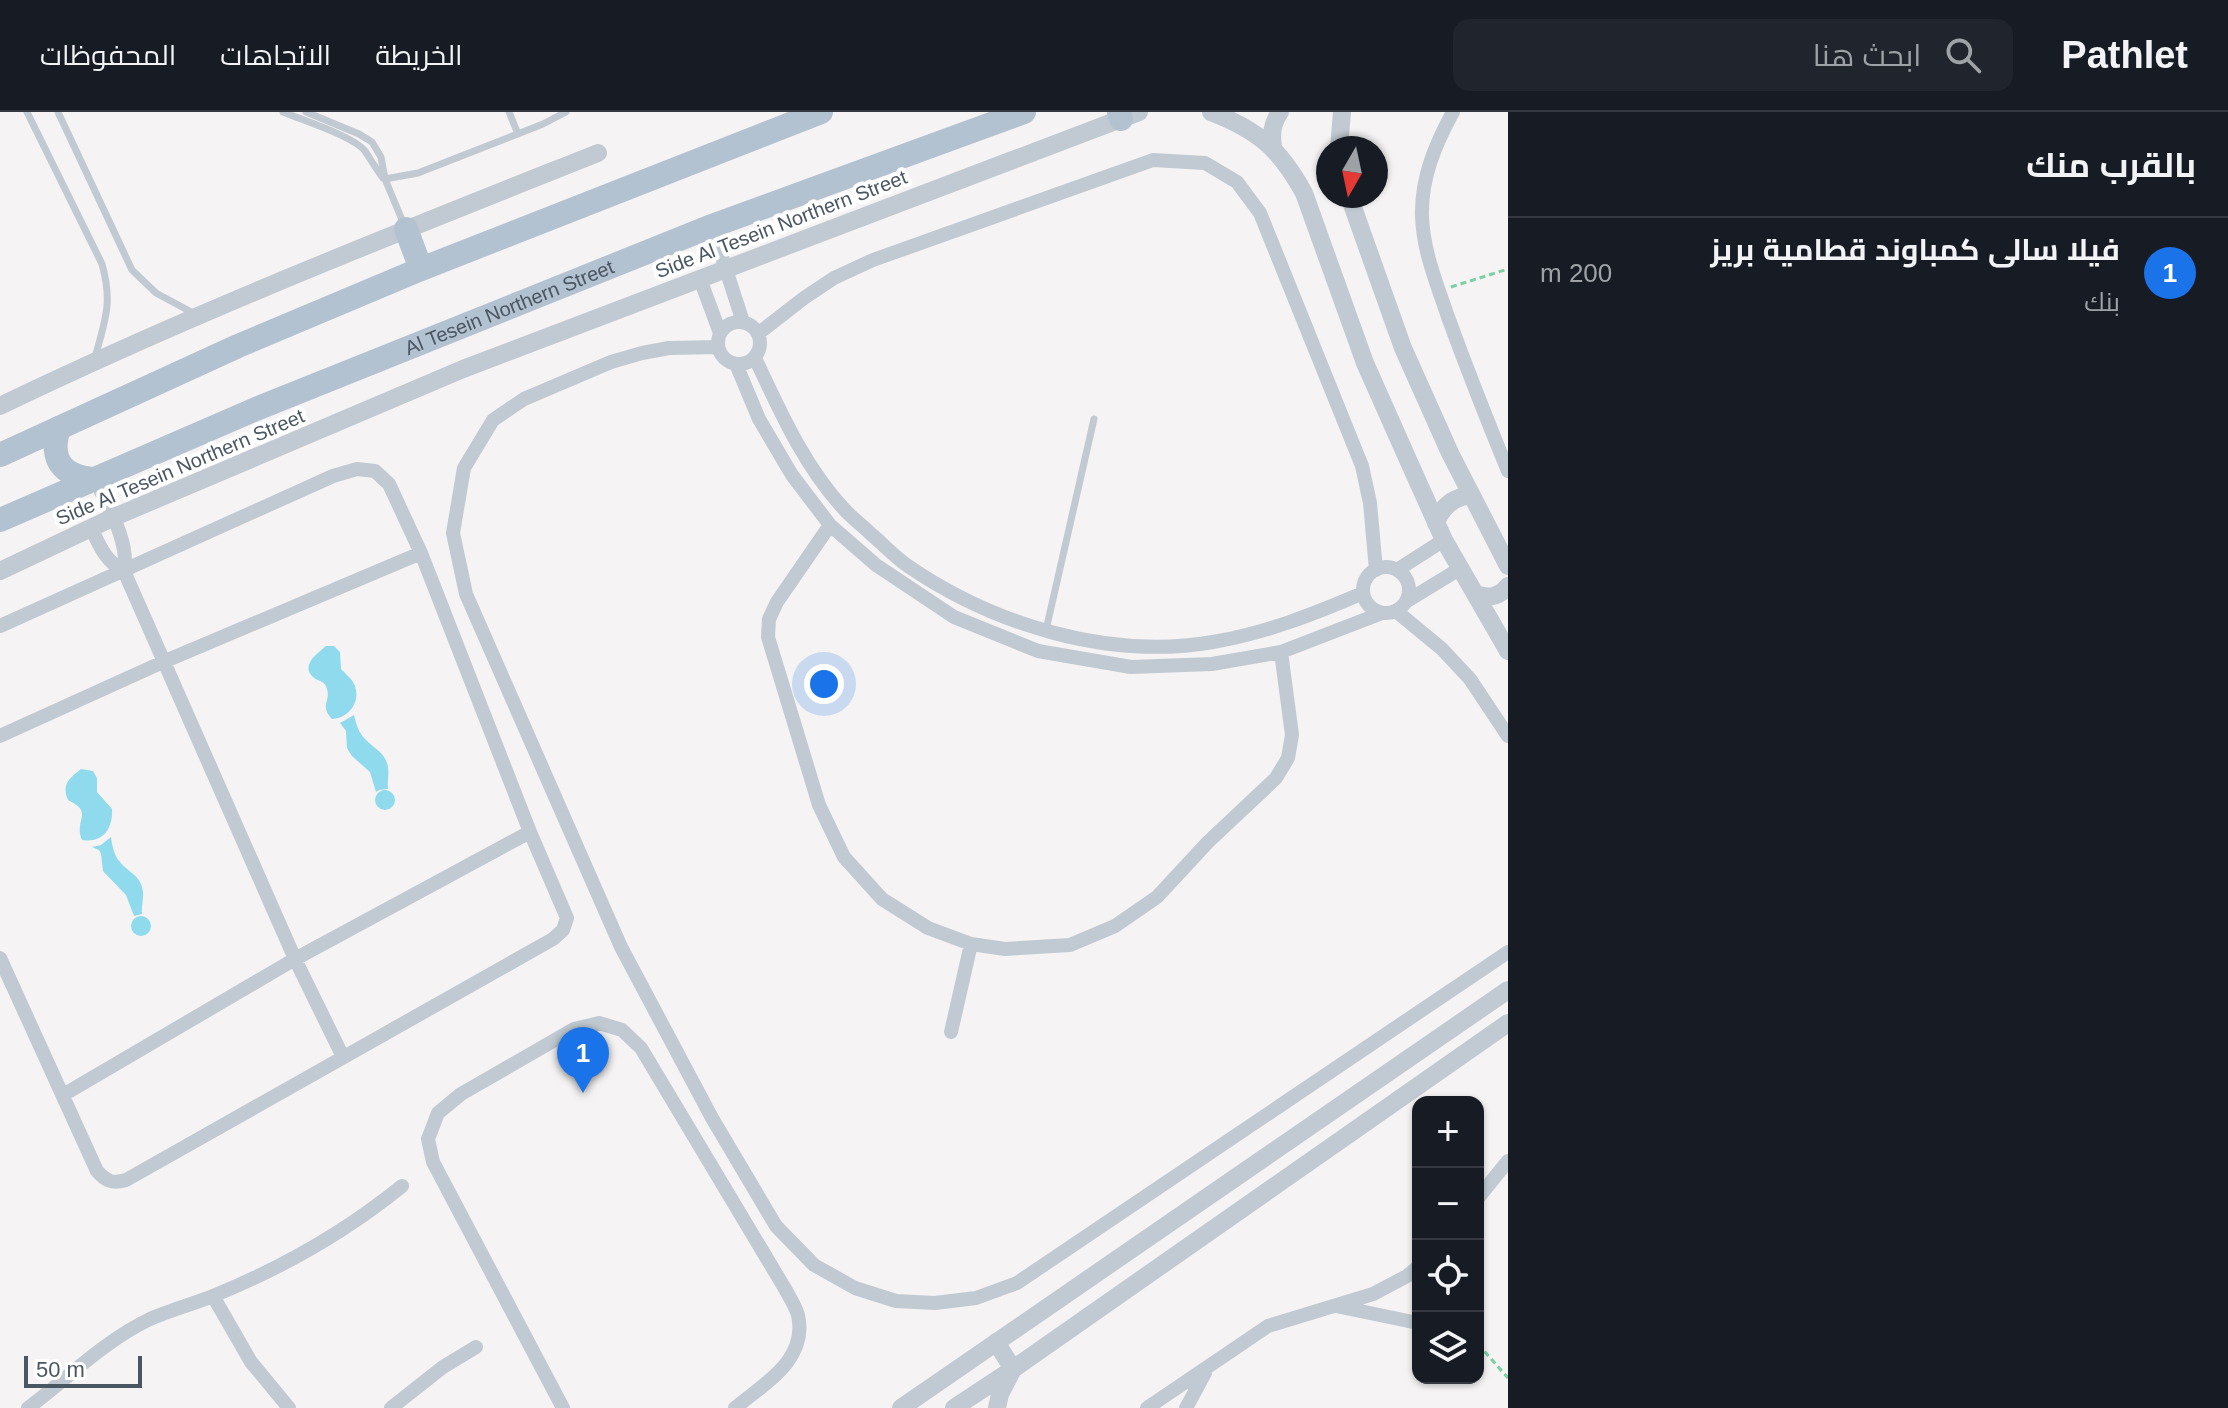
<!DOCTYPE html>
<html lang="ar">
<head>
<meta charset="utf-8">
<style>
  :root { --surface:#171b24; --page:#20242c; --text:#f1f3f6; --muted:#9ea1a6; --line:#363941; --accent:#1a73e8 }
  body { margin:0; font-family:Arial,Cairo,sans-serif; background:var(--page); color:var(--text); direction:rtl }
  .controls { position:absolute; right:24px; bottom:24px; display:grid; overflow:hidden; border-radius:16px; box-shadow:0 2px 6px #0004 }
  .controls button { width:72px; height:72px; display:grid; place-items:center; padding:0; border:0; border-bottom:2px solid var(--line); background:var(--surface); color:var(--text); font:40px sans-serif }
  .compass { position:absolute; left:1316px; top:24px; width:72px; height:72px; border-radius:50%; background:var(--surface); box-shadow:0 2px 6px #0004; rotate:189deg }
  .scale { position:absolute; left:24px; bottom:20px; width:118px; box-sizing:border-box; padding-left:8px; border:4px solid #4a5661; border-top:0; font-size:22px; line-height:28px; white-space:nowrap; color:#4a5661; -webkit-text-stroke:6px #fff; paint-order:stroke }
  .you { position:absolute; left:824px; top:572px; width:28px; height:28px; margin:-20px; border:6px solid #fff; border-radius:50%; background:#1a73e8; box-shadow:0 0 0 12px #1a73e833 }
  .badge { display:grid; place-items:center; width:52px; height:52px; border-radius:50%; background:var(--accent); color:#fff; font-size:26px; font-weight:700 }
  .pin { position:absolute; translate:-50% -66px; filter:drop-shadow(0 2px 4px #0008) }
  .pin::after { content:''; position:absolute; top:42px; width:28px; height:24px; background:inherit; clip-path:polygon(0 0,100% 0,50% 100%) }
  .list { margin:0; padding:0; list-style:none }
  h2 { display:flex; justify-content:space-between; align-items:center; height:104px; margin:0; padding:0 32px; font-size:34px }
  h2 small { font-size:26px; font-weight:400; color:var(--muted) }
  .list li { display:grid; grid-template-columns:52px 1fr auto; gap:24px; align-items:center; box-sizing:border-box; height:112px; padding:0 32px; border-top:2px solid var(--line) }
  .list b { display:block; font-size:30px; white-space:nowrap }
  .list p { margin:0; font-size:26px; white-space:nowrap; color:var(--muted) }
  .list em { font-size:26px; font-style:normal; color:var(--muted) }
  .icon { flex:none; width:44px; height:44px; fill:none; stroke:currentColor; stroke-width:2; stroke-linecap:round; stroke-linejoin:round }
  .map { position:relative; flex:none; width:1508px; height:1296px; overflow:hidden; direction:ltr }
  header { display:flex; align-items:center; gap:48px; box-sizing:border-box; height:112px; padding:0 40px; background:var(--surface); border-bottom:2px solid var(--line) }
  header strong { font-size:38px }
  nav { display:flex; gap:44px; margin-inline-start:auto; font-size:28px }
  .search { width:560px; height:72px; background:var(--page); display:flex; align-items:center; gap:20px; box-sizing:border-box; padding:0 28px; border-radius:16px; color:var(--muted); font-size:30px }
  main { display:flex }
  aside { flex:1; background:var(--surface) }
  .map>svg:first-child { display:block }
  .water { fill:#90daee }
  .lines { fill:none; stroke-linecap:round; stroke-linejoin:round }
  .path { stroke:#7ad0a6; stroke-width:3; stroke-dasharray:6 4; stroke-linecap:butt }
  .service { stroke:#c1cad2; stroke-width:7 }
  .minor { stroke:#c1cad2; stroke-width:14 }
  .tertiary { stroke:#c1cad2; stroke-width:18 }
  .primary { stroke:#b3c2d1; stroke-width:24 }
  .labels { text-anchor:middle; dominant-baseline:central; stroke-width:8; stroke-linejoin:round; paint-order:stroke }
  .street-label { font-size:20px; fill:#4a5661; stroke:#fff }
</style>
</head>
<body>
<header>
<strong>Pathlet</strong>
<div class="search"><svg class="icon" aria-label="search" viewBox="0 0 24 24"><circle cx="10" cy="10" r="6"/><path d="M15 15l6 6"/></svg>ابحث هنا</div>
<nav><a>الخريطة</a><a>الاتجاهات</a><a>المحفوظات</a></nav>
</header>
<main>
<aside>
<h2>بالقرب منك<small></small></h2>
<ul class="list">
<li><span class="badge">1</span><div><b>فيلا سالى كمباوند قطامية بريز</b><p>بنك</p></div><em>200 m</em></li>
</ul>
</aside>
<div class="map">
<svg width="1508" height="1296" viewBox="0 0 1508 1296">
  <rect width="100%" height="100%" fill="#f5f3f3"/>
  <path class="water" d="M 326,534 L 334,534 L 340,540 L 341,557 C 342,558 350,566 351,567 C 364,584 352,606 332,607 C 319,593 331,590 327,577 C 325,568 318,570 313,565 C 300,553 318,541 326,534 Z
    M 354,603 C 356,612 359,621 365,627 C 373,636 383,639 387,651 C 390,660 387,668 388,677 L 379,678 L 376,680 L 370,660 L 352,644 L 347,636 L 346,619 L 340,611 Z
    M 81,657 L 93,659 L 97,666 L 97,680 L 112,697 C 113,717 103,731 82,728 C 73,708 95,701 68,688 C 61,672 70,666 81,657 Z
    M375 688a10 10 0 1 1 20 0a10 10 0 1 1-20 0Z
    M 111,725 C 112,733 114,744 120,750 C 128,760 138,762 142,775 C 145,786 141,792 142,802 L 134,804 L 126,783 L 103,759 L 101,742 L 99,738 L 92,735 L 101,733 Z
    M131 814a10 10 0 1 1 20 0a10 10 0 1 1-20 0Z"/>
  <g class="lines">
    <path class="path" d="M 1451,175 L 1508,157
      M 1478,1232 L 1508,1266"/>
    <path class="service" d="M 27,0 L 102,152 C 113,192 105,207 95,246
      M 58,0 L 132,158 L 156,181 L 195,202
      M 283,0 C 302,8 353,24 365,39 C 371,48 376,57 383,66
      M 306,0 L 359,22 L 372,30 L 381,45 L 385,67 L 405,115
      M 509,0 L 518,22
      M 385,67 L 418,61 L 543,12 L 566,0
      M 1046,518 L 1094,307"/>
    <path class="minor" d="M 1453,0 C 1435,33 1421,66 1422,104 C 1423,139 1437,172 1448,205 C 1467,257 1487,308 1508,359
      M 712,114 L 743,210
      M 700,167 L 720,221
      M718 231a21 21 0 1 1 42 0a21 21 0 1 1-42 0Z
      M 759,221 L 804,186 L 834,166 L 873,148 L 1153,48 L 1205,51 L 1237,70 L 1260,101 L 1362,354 L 1370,391 L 1376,458
      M 718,235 L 669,236 L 642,241 L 611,250 L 524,287 L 493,308 L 464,356 L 453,421 L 466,482 L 621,835 L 712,1006 L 776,1114 L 814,1153 L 855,1176 L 896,1189 L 935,1191 L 976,1186 L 1017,1171 L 1508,840
      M 755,246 C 780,299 804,354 844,397 C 852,406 863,414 871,422 C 883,432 895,445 908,454 C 994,513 1109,548 1213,530 C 1266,521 1314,502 1363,481
      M 736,252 L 759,307 L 792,363 L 830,413 L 876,453 L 954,505 L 1038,539 L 1131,555 L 1212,552 L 1281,540 L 1382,501
      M 95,367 C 107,393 130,430 124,459 L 295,847 L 343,945
      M 830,413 L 777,490 L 769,507 L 768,525 L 819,693 L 844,745 L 882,787 L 928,816 L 971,832 L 1005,837 L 1070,833 L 1115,814 L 1157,785 L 1208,730 L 1276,666 L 1288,646 L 1292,623 L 1281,540
      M 91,416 C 100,434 105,449 124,459
      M1363 478a23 23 0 1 1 46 0a23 23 0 1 1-46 0Z
      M 1397,458 L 1444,428
      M 1407,489 L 1461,456
      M 1396,499 L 1442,537 L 1470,567 L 1508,624
      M 0,514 L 333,364 L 357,357 L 375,359 L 389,372 L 421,441 L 530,720 L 567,806 L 563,818 L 553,827 L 126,1068 C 112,1072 106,1069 97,1059 L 0,846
      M 0,624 L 163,550 L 421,441
      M 951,920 L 971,832
      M 63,983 L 295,847 L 530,720
      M 1478,1086 L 1508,1049
      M 213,1184 L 251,1250 L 289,1296
      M 1336,1194 L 1418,1211
      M 28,1296 C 68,1266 104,1229 150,1207 C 171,1198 193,1192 213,1184 C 282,1156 344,1121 402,1074
      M 391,1296 L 443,1255 L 476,1235
      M 563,1296 L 433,1050 L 428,1027 L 438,1001 L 461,982 L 574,917 L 599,911 L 622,918 L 641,936 L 784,1175 C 789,1184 795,1193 798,1203 C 808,1248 765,1271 735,1296
      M 1147,1296 L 1268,1214 L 1373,1182 L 1407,1164 L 1418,1155
      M 1186,1296 L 1205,1261"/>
    <path class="tertiary" d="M 1211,0 C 1258,18 1280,37 1304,81 L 1365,251 L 1409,350 L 1444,428 L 1508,539
      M 1273,36 C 1271,21 1272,12 1280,0
      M 1339,36 L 1342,0
      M 1349,84 L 1403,236 L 1450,341 L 1508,454
      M 0,294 C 195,200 397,121 598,41
      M 1436,411 C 1442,394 1454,385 1471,383
      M 0,459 L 112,406 L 463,257 L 1139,0
      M 1476,482 C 1489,487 1499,485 1508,474
      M 996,1230 L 1013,1257 L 1000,1282 L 997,1296
      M 901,1296 L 1508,878
      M 954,1296 L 1013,1257 L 1508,911"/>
    <g class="primary">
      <path d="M 1119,0 L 1121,7"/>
      <path d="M 406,117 L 421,157"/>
      <path d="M 59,316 C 49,347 62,365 95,367"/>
      <path d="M 0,343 L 238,234 L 421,157 L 821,0"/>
      <path id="s1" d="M 0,408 L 256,297 L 712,114 L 1024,0"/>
    </g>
  </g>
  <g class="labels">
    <g class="street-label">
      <text transform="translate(781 112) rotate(-21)">Side Al Tesein Northern Street</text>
      <text stroke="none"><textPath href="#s1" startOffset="552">Al Tesein Northern Street</textPath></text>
      <text transform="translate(180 355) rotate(-23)">Side Al Tesein Northern Street</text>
    </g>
  </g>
</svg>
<div class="controls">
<button>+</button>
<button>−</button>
<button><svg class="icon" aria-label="locate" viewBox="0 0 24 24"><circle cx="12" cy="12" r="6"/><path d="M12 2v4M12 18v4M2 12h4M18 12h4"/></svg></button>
<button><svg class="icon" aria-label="layers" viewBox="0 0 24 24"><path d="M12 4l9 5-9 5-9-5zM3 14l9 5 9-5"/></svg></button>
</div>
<svg class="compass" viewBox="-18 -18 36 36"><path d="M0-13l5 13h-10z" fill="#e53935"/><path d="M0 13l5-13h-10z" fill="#9ea1a6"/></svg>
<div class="scale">50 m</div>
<div class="you"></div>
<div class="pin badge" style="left:583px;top:981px">1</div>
</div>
</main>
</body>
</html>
